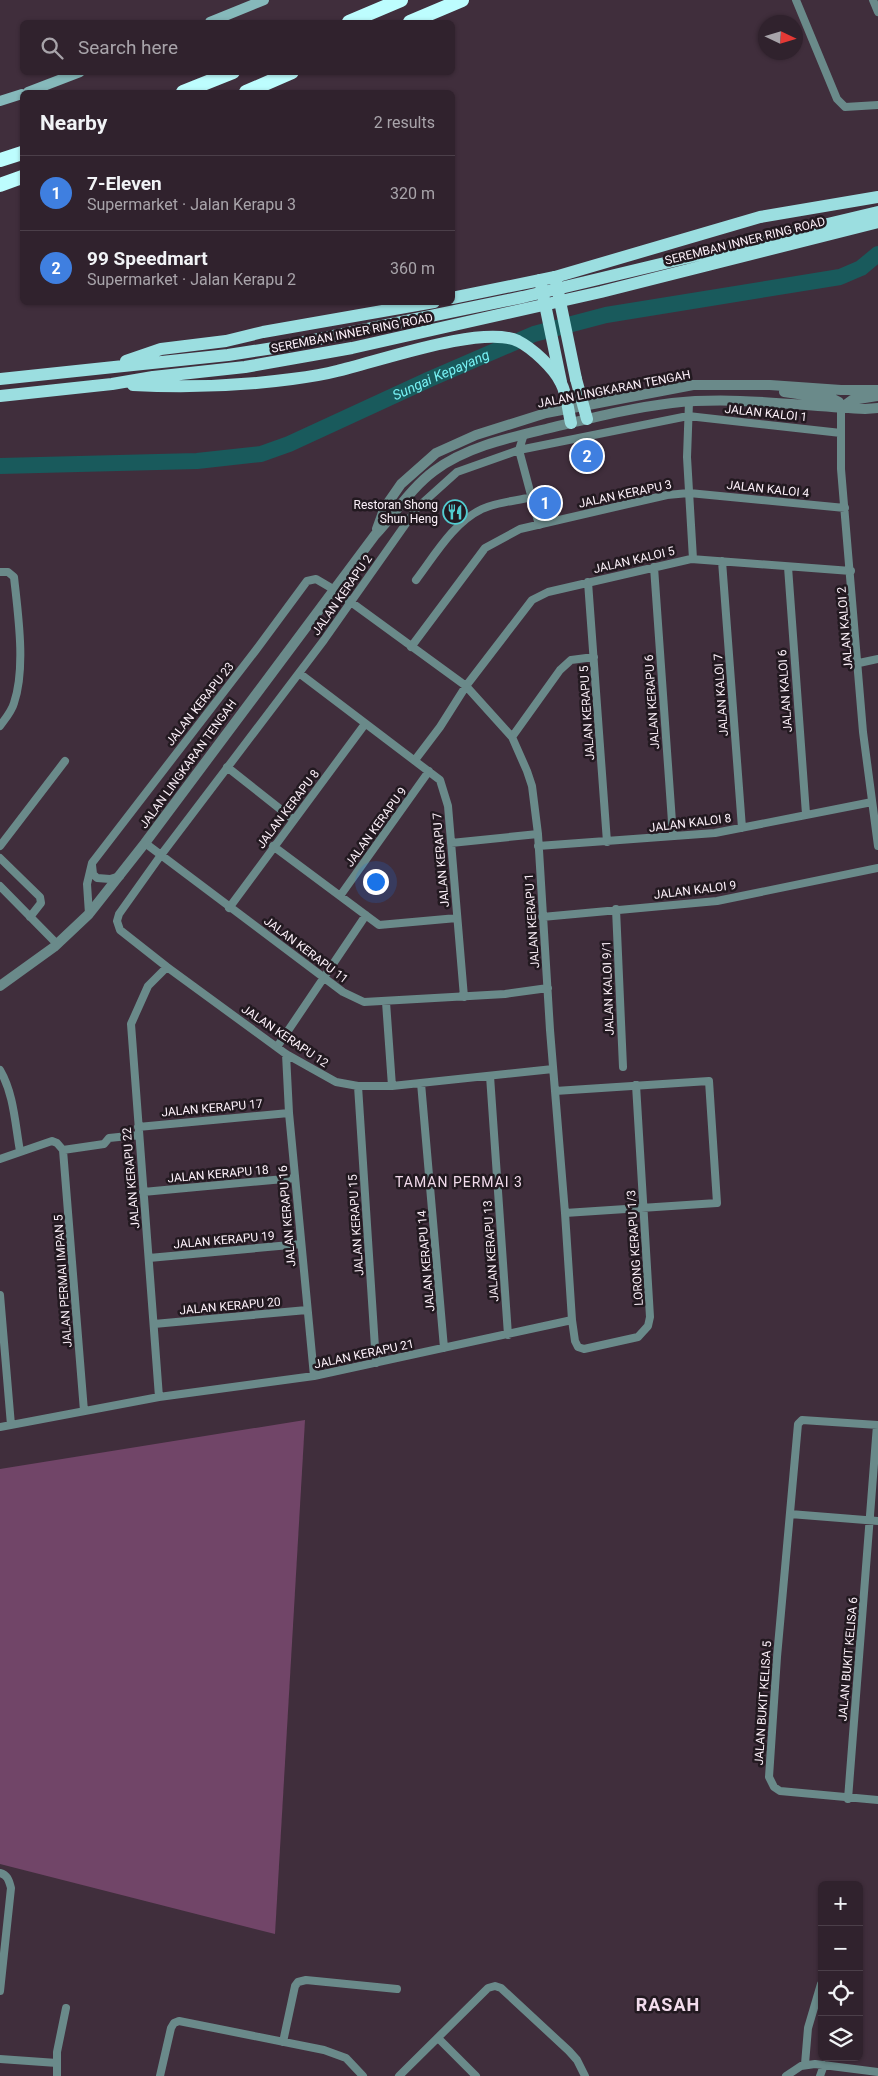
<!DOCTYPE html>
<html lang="en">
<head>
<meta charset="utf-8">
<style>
  :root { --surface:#30222d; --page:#3c2f39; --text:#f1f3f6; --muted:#a8a4aa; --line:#4b3f49; --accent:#52ccd0 }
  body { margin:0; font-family:Roboto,sans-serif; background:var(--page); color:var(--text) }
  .controls { position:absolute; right:15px; bottom:15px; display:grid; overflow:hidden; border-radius:8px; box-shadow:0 1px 4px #0004 }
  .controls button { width:45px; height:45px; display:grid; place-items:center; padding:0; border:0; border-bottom:1px solid var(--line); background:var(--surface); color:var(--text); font:25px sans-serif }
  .compass { position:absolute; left:758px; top:15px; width:45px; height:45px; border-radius:50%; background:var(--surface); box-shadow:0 1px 4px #0004; rotate:94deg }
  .you { position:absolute; left:375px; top:881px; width:18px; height:18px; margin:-12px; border:4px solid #fff; border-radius:50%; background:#1a73e8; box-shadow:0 0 0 8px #1a73e833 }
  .badge { display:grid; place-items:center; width:32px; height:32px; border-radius:50%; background:var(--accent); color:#fff; font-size:16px; font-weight:700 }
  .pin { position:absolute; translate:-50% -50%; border:2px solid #fff; box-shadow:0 1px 5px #0006 }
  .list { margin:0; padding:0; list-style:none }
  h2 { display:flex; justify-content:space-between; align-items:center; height:65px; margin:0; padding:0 20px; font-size:21px }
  h2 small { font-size:16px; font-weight:400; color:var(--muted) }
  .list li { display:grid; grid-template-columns:32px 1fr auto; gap:15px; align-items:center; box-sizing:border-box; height:75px; padding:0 20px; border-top:1px solid var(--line) }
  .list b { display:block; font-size:19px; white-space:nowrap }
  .list p { margin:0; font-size:16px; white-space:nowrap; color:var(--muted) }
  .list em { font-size:16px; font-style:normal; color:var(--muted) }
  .icon { flex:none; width:28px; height:28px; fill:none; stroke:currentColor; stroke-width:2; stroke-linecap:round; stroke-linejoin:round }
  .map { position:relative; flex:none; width:878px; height:2076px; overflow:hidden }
  .search { position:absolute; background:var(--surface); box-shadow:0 1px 4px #0004; left:20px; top:20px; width:435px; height:55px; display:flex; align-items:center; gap:12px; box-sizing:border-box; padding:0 18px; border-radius:8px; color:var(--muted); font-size:19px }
  .panel { position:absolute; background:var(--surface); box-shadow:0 1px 4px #0004; left:20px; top:90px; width:435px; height:215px; border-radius:8px }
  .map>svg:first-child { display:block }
  .green { fill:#714568 }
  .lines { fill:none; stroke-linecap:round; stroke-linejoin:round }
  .river { stroke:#195a5c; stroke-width:16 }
  .minor { stroke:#6a8a8a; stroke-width:8 }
  .tertiary { stroke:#6a8a8a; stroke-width:10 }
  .secondary { stroke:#86b9bb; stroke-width:10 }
  .primary { stroke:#9bdee0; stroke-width:12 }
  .motorway { stroke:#bdfdfe; stroke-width:14 }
  .primary-bridge { stroke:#9bdee0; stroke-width:12 }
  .labels { text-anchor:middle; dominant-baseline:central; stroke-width:5; stroke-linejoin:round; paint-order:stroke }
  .street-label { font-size:12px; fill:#fcf0f9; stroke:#221920 }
  .poi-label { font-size:12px; fill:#fcf0f9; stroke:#221920; text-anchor:end }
  .water-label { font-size:14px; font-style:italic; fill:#77f1f4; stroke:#221920 }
  .neighbourhood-label { font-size:14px; letter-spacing:1px; fill:#f2dbec; stroke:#221920 }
  .district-label { font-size:18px; font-weight:bold; letter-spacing:1px; fill:#f2dbec; stroke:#221920 }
</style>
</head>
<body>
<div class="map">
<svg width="878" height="2076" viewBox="0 0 878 2076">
  <rect width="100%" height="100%" fill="#402e3c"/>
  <path class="green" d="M 305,1420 L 275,1934 L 0,1864 L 0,1469 Z"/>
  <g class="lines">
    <path class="river" id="s1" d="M 0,466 L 197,461 L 261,454 L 289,444 L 430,379 L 534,334 L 606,315 L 840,277 L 861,268 L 878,254"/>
    <path class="minor" d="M 796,0 L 837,99 L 845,107 L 878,105
      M 873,0 L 878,12
      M 689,402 L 687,457 L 693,559
      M 841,408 L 841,469 L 863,732 L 878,846
      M 524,434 L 519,450 L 539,525
      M 722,561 L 742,828
      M 654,567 L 673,836
      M 788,567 L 806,814
      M 0,572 L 8,572 L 14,577 C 18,614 26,668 14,703 C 12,711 5,719 0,726
      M 416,580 C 435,555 453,523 482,509 C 497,502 516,501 532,497
      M 588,582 L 607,842
      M 411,647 L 485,548 L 520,529 L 667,495 L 689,493 L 845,508
      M 859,663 L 878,659
      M 299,673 L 440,780 L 448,806 L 464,997
      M 512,737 L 560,670 L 571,660 L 594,657
      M 415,760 L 440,727 L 466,686 L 532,600 L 548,592 L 691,559 L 851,571
      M 227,767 L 294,820
      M 145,843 L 343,992 L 364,1002 L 505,994 L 548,988
      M 451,843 L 538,834
      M 0,846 L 65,761
      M 273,846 L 379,925 L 457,918
      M 538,846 L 715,833 L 872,802
      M 0,858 L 40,897 L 41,903 L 30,917
      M 92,865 L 93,874 L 97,878 L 110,879 L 120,876
      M 0,886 L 57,944
      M 340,896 L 429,771
      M 229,908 L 365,724
      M 616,909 L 623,1067
      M 89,914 L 87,884 L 92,863 L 256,650 L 307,581 L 316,579 L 333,589 L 466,686 L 512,737 L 527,771 L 532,786 L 538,834 L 550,1030 L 565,1213 L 572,1320 L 575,1341 L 578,1347 L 584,1349 L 638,1337 L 648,1326 L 650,1317 L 636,1085
      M 542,917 L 717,901 L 878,868
      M 386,1002 L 392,1086
      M 277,1047 L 366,915
      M 286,1054 L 289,1113 L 314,1376
      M 553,1069 L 392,1086 L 358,1086 L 336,1082 L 286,1054 L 167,967 L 120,930 L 117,921 L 119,914 L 161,855 L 324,640 L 417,508 L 457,472 L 519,450 L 688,416 L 841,433
      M 0,1070 C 14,1094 15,1124 20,1151
      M 490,1076 L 508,1335
      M 421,1083 L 444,1348
      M 358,1086 L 376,1363
      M 555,1091 L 709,1081 L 717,1203 L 565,1213
      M 138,1127 L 289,1113
      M 63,1150 L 84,1411
      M 63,1150 L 104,1144 L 109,1138 L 138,1135
      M 0,1159 L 52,1141 L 57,1143 L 63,1150
      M 143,1192 L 295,1178
      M 149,1258 L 301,1244
      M 0,1295 L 11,1425
      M 154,1324 L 307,1310
      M 159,1397 L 131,1024 L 148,986 L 167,967
      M 878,1425 L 802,1420 L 798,1424 L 777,1657 L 769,1777 L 774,1787 L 780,1791 L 878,1800
      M 0,1427 L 159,1397 L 314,1376 L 572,1320
      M 790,1514 L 878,1521
      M 848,1799 L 877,1425
      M 0,1873 C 8,1875 9,1881 11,1888 L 0,1991
      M 438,2038 L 476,2076
      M 283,2042 L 295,1986 L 298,1982 L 306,1980 L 397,1989
      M 0,2059 L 57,2063
      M 805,2064 L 808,2028 L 821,1984
      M 57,2076 L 57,2052 L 66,2008
      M 160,2076 L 171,2028 L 174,2023 L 179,2021 L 324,2050 L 346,2058 L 363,2076
      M 399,2076 L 488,1988 L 495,1986 L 501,1988 L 569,2051 L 577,2060 L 585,2076
      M 786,2076 L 801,2066 L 815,2064 L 878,2072
      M 820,2076 L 824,2065"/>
    <path class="tertiary" d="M 784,392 L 833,399 L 839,402 L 841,408
      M 841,408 L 852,400 L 877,396
      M 377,529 L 385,507 L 401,484 L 436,453 L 476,435 L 546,413 L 693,385 L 770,385 L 841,390 L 878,390
      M 0,986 L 54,947 L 89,914 L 145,843 L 375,535 C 394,515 411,488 434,471 C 466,447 508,438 546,429 C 588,419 630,408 672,403 C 736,396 801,406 865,409 L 878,408"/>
    <path class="secondary" d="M 210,22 L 264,0
      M 28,92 L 80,72
      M 0,101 L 22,94"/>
    <path class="primary" d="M 452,298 L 555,277 L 760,217 L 878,197
      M 126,361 L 161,349 L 226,341 L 263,332 L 434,302
      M 0,379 L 228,355 L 280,347 L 523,297 L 878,212
      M 576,379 L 587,419
      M 133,385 C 187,388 239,386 292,379 C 307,377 322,375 337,371 C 377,362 482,324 518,341 C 532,348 554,368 561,383 C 567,394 568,410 571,423
      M 0,396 L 112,384 L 153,377 L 245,367 L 352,348 L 601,292 L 878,222"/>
    <path class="motorway" d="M 349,22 L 401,0
      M 410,22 L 462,0
      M 183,92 L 233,72
      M 246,92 L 292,72
      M 0,160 L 22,153
      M 0,185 L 22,177"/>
    <path class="primary-bridge" d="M 555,277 L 576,379
      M 540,280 L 561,382"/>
  </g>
  <defs>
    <g id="restaurant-ring" transform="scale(1.25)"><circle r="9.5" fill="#221920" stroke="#52ccd0" stroke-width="1.5"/><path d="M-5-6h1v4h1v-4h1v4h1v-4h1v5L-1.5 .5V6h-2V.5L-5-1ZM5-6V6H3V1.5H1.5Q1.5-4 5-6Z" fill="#52ccd0"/></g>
  </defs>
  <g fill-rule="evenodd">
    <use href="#restaurant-ring" x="455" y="512"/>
  </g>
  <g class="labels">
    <g class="street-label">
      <text transform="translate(745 241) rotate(-14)">SEREMBAN INNER RING ROAD</text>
      <text transform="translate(352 333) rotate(-11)">SEREMBAN INNER RING ROAD</text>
      <text transform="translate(614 389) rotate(-11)">JALAN LINGKARAN TENGAH</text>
      <text transform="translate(766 413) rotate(6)">JALAN KALOI 1</text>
      <text transform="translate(768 489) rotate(6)">JALAN KALOI 4</text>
      <text transform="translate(625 494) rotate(-12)">JALAN KERAPU 3</text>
      <text transform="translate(634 560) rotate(-13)">JALAN KALOI 5</text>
      <text transform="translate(342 595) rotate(-55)">JALAN KERAPU 2</text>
      <text transform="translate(845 628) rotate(-95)">JALAN KALOI 2</text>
      <text transform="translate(785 691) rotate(-94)">JALAN KALOI 6</text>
      <text transform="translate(721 695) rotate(-94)">JALAN KALOI 7</text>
      <text transform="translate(652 702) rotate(-94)">JALAN KERAPU 6</text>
      <text transform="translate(200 704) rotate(-52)">JALAN KERAPU 23</text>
      <text transform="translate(587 713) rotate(-94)">JALAN KERAPU 5</text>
      <text transform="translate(188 764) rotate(-54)">JALAN LINGKARAN TENGAH</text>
      <text transform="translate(288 809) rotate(-53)">JALAN KERAPU 8</text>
      <text transform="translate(690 823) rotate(-7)">JALAN KALOI 8</text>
      <text transform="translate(376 827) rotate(-54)">JALAN KERAPU 9</text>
      <text transform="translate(441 860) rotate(-95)">JALAN KERAPU 7</text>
      <text transform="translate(695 890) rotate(-7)">JALAN KALOI 9</text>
      <text transform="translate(532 921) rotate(-94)">JALAN KERAPU 1</text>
      <text transform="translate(306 950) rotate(37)">JALAN KERAPU 11</text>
      <text transform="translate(608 988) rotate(-92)">JALAN KALOI 9/1</text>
      <text transform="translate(285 1036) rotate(34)">JALAN KERAPU 12</text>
      <text transform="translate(212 1108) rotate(-5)">JALAN KERAPU 17</text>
      <text transform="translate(218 1174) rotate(-5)">JALAN KERAPU 18</text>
      <text transform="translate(131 1178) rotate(-95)">JALAN KERAPU 22</text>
      <text transform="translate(287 1216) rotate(-95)">JALAN KERAPU 16</text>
      <text transform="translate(356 1225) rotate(-94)">JALAN KERAPU 15</text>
      <text transform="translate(224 1240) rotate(-5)">JALAN KERAPU 19</text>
      <text transform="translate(635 1248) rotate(-94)">LORONG KERAPU 1/3</text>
      <text transform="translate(491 1251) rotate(-94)">JALAN KERAPU 13</text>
      <text transform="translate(426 1261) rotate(-95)">JALAN KERAPU 14</text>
      <text transform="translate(63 1281) rotate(-94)">JALAN PERMAI IMPAN 5</text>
      <text transform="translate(230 1306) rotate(-5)">JALAN KERAPU 20</text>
      <text transform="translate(364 1354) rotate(-12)">JALAN KERAPU 21</text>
      <text transform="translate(848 1659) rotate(-85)">JALAN BUKIT KELISA 6</text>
      <text transform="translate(763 1703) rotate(-86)">JALAN BUKIT KELISA 5</text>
    </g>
    <g class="poi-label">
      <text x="438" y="505">Restoran Shong<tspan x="438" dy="14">Shun Heng</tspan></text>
    </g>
    <g class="water-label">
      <text stroke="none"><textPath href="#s1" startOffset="458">Sungai Kepayang</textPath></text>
    </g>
    <g class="neighbourhood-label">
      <text x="459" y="1182">TAMAN PERMAI 3</text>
    </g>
    <g class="district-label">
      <text x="668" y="2004">RASAH</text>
    </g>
  </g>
</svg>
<div class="controls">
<button>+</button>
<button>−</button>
<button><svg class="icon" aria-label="locate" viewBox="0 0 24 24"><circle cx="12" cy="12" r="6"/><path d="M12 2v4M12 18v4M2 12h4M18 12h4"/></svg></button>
<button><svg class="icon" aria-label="layers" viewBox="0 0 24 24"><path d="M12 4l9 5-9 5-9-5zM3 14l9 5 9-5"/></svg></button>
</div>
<svg class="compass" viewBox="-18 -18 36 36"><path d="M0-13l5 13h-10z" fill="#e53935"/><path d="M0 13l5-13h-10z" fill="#a8a4aa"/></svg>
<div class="you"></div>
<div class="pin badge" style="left:545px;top:503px;background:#3f7fe0">1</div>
<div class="pin badge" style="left:587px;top:456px;background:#3f7fe0">2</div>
<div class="search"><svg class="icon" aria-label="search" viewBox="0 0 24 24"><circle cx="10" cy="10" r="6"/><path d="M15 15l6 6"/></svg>Search here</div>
<section class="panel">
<h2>Nearby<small>2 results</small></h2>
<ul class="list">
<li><span class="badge" style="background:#3f7fe0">1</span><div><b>7-Eleven</b><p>Supermarket · Jalan Kerapu 3</p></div><em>320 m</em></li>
<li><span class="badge" style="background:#3f7fe0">2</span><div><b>99 Speedmart</b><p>Supermarket · Jalan Kerapu 2</p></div><em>360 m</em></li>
</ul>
</section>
</div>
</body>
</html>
